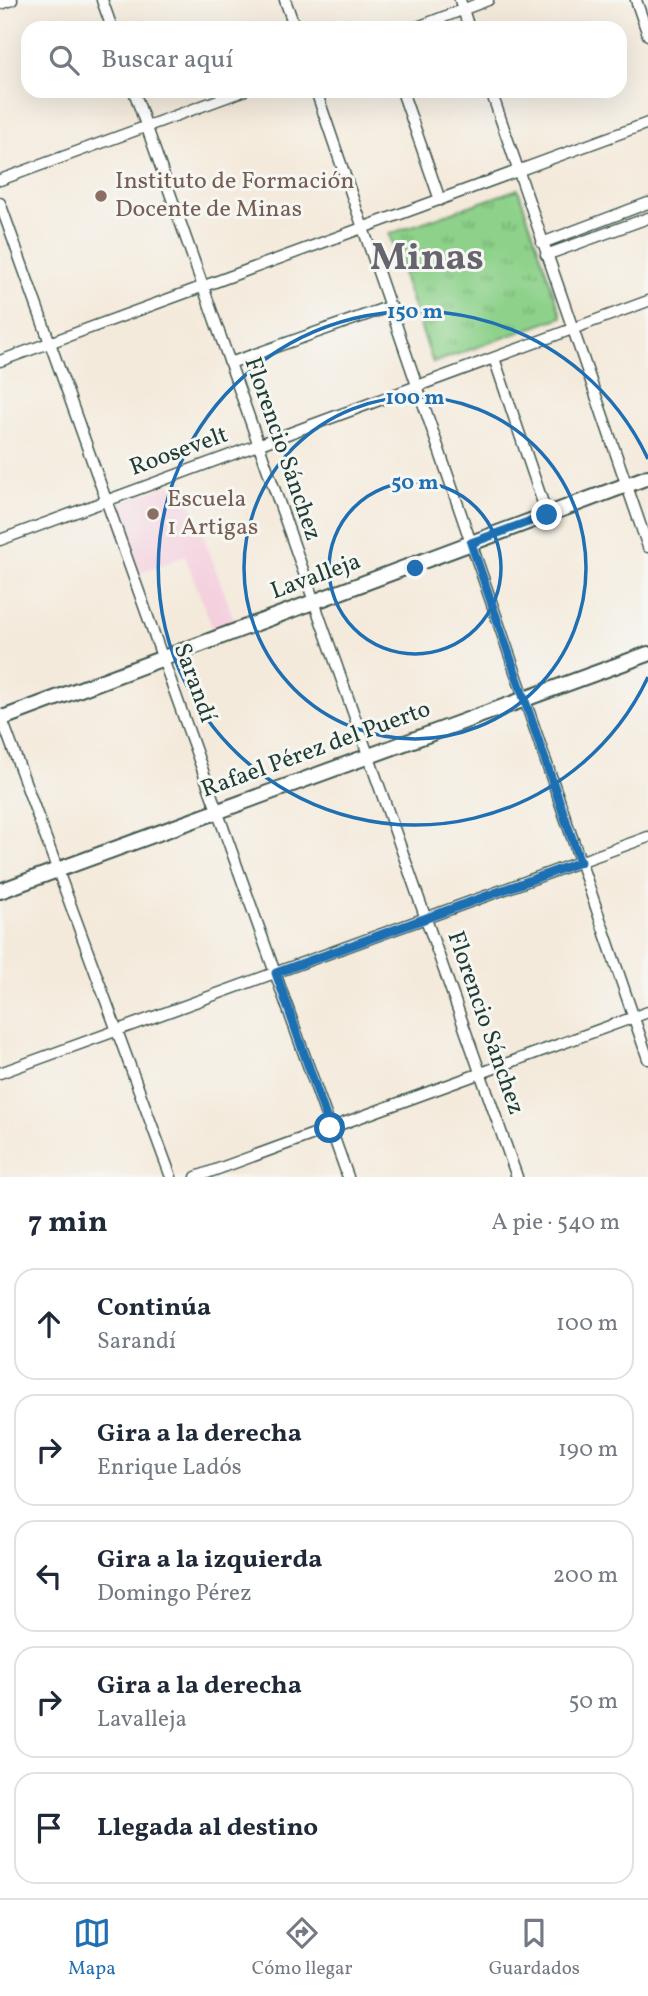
<!DOCTYPE html>
<html lang="es">
<head>
<meta charset="utf-8">
<style>
  :root { --surface:#fff; --page:#f2f2f3; --text:#1f2937; --muted:#747a83; --line:#e0e1e3; --accent:#1f6fb2 }
  body { margin:0; font-family:Vollkorn,serif; background:var(--page); color:var(--text) }
  .stop { position:absolute; width:21px; height:21px; margin:-16px; border:5px solid #1f6fb2; border-radius:50%; background:#fff }
  .stop.end { background:#1f6fb2; border-color:#fff; box-shadow:0 2px 7px #0008 }
  .list { margin:0; padding:0; list-style:none }
  h2 { display:flex; justify-content:space-between; align-items:center; height:91px; margin:0; padding:0 28px; font-size:30px }
  h2 small { font-size:23px; font-weight:400; color:var(--muted) }
  .list li { display:grid; grid-template-columns:46px 1fr auto; gap:21px; align-items:center; box-sizing:border-box; height:112px; margin:0 14px 14px; padding:0 14px; border:2px solid var(--line); border-radius:21px }
  .list b { display:block; font-size:26px; white-space:nowrap }
  .list p { margin:0; font-size:23px; white-space:nowrap; color:var(--muted) }
  .list em { font-size:23px; font-style:normal; color:var(--muted) }
  .icon { flex:none; width:38px; height:38px; fill:none; stroke:currentColor; stroke-width:2; stroke-linecap:round; stroke-linejoin:round }
  .map { position:relative; flex:none; width:648px; height:1177px; overflow:hidden }
  .search { position:absolute; background:var(--surface); box-shadow:0 7px 28px #0002; left:21px; right:21px; top:21px; height:77px; display:flex; align-items:center; gap:18px; box-sizing:border-box; padding:0 24px; border-radius:21px; color:var(--muted); font-size:26px }
  .sheet { height:721px; background:var(--surface) }
  nav { display:flex; justify-content:space-around; align-items:center; box-sizing:border-box; height:98px; border-top:2px solid var(--line); background:var(--surface); font-size:19px; color:var(--muted) }
  nav a { display:grid; justify-items:center; gap:4px }
  nav .on { color:var(--accent) }
  .map>svg:first-child { display:block }
  .built { fill:#f4cfde }
  .grass { fill:url(#grass-tufts); stroke:#56875f; stroke-width:2 }
  .lines { fill:none; stroke-linecap:round; stroke-linejoin:round }
  .minor-casing { stroke:#3f574d; stroke-width:13 }
  .secondary-casing { stroke:#3f574d; stroke-width:18 }
  .minor { stroke:#fff; stroke-width:10 }
  .secondary { stroke:#fff; stroke-width:14 }
  .route { stroke:#1f6fb2; stroke-width:9 }
  .ring { fill:none; stroke:#1f6fb2; stroke-width:3.5 }
  .education-dot { fill:#8d6e63; stroke:#f6f6f2; stroke-width:2.5 }
  .labels { text-anchor:middle; dominant-baseline:central; stroke-width:6; stroke-linejoin:round; paint-order:stroke }
  .education-label { font-size:24px; fill:#785e54; stroke:#f6f6f2; text-anchor:start }
  .street-label { font-size:24px; fill:#1f3d34; stroke:#f6f6f2 }
  .town-label { font-size:38px; font-weight:bold; fill:#66646d; stroke:#f6f6f2 }
  .centre { fill:#1f6fb2; stroke:#f6f6f2; stroke-width:3.5 }
  .ring-label { font-size:21px; text-anchor:middle; font-weight:bold; fill:#1f6fb2; stroke:#f6f6f2; stroke-width:6; stroke-linejoin:round; paint-order:stroke }
</style>
</head>
<body>
<div class="map">
<svg width="648" height="1177" viewBox="0 0 648 1177">
  <defs>
    <pattern id="grass-tufts" width="24" height="20" patternUnits="userSpaceOnUse" patternTransform="scale(1.75)"><rect width="24" height="20" fill="#8dd18a"/><path d="M3 7l-1-3M5 7V3M7 7l1-3M15 17l-1-3M17 17v-4M19 17l1-3" fill="none" stroke="#73ab72"/></pattern>
  </defs>
  <rect width="100%" height="100%" fill="#f6f6f2"/>
  <filter id="ink" filterUnits="userSpaceOnUse"><feTurbulence type="fractalNoise" baseFrequency=".0143" numOctaves="2"/><feDisplacementMap in="SourceGraphic" scale="14" xChannelSelector="R" yChannelSelector="G"/><feConvolveMatrix kernelMatrix="1 2 1 2 8 2 1 2 1" color-interpolation-filters="sRGB"/></filter>
  <filter id="wash" filterUnits="userSpaceOnUse"><feTurbulence type="fractalNoise" baseFrequency=".00686" numOctaves="4" result="noise"/><feDisplacementMap in="SourceGraphic" scale="28" xChannelSelector="R" yChannelSelector="G"/><feGaussianBlur stdDeviation="1.57" result="paint"/><feColorMatrix in="noise" values="0 0 0 0 0 0 0 0 0 0 0 0 0 0 0 0 0 1.4 0 .05"/><feComposite in="paint" operator="in"/></filter>
  <g filter="url(#wash)">
    <rect width="100%" height="100%" fill="#f4eadb"/>
    <path class="built" d="M 183,480 L 235,622 L 213,630 L 185,556 L 139,573 L 114,505 Z"/>
    <path class="grass" d="M 518,189 L 562,317 L 433,363 L 389,234 Z"/>
  </g>
  <g filter="url(#ink)">
    <g class="lines">
      <g class="minor-casing">
        <path id="minor" d="M 102,0 L 112,28
          M 285,0 L 295,28
          M 460,0 L 469,28
          M 636,0 L 648,35
          M 0,4 L 12,0
          M 415,28 L 488,0
          M 134,91 L 517,1177
          M 316,91 L 648,1059
          M 402,91 L 440,200
          M 491,91 L 648,547
          M 0,180 L 243,91
          M 0,203 L 348,1177
          M 542,243 L 648,203
          M 546,255 L 648,218
          M 494,358 L 547,515
          M 0,361 L 648,123
          M 230,363 L 391,306
          M 0,540 L 648,301
          M 0,714 L 171,1177
          M 0,1073 L 648,837
          M 196,1177 L 648,1012"/>
      </g>
      <g class="secondary-casing">
        <path id="secondary" d="M 0,719 L 648,477
          M 0,891 L 648,654"/>
      </g>
      <use href="#minor" class="minor"/>
      <use href="#secondary" class="secondary"/>
    </g>
  </g>
  <g class="lines" filter="url(#ink)">
    <path class="route" d="M 330,1128 L 276,973 L 580,862 L 471,543 L 547,515"/>
  </g>
  <g class="ring">
    <circle cx="415" cy="568" r="86"/>
    <circle cx="415" cy="568" r="171"/>
    <path d="M648 677A257 257 0 1 1 648 459"/>
  </g>
  <g class="education-dot">
    <circle cx="101" cy="196" r="7"/>
    <circle cx="153" cy="514" r="7"/>
  </g>
  <g class="labels">
    <g class="education-label">
      <text x="115" y="182">Instituto de Formación<tspan x="115" dy="28">Docente de Minas</tspan></text>
      <text x="167" y="500">Escuela<tspan x="167" dy="28">1 Artigas</tspan></text>
    </g>
    <g class="street-label">
      <text transform="translate(282 449) rotate(71)">Florencio Sánchez</text>
      <text transform="translate(179 452) rotate(-20)">Roosevelt</text>
      <text transform="translate(316 577) rotate(-20)">Lavalleja</text>
      <text transform="translate(194 683) rotate(70)">Sarandí</text>
      <text transform="translate(316 750) rotate(-20)">Rafael Pérez del Puerto</text>
      <text transform="translate(485 1023) rotate(71)">Florencio Sánchez</text>
    </g>
    <g class="town-label">
      <text x="427" y="259">Minas</text>
    </g>
  </g>
  <circle cx="415" cy="568" r="10" class="centre"/>
  <g class="ring-label">
    <text x="415" y="318">150 m</text>
    <text x="415" y="404">100 m</text>
    <text x="415" y="489">50 m</text>
  </g>
</svg>
<div class="stop" style="left:330px;top:1128px"></div>
<div class="stop end" style="left:547px;top:515px"></div>
<div class="search"><svg class="icon" aria-label="search" viewBox="0 0 24 24"><circle cx="10" cy="10" r="6"/><path d="M15 15l6 6"/></svg>Buscar aquí</div>
</div>
<section class="sheet">
<h2>7 min<small>A pie · 540 m</small></h2>
<ul class="list">
<li><svg class="icon" aria-label="ahead" viewBox="0 0 24 24"><path d="M12 20V5M6 11l6-6 6 6"/></svg><div><b>Continúa</b><p>Sarandí</p></div><em>100 m</em></li>
<li><svg class="icon" aria-label="right" viewBox="0 0 24 24"><path d="M7 20v-9h11M14 6l5 5-5 5"/></svg><div><b>Gira a la derecha</b><p>Enrique Ladós</p></div><em>190 m</em></li>
<li><svg class="icon" aria-label="left" viewBox="0 0 24 24"><path d="M17 20v-9H6M10 6l-5 5 5 5"/></svg><div><b>Gira a la izquierda</b><p>Domingo Pérez</p></div><em>200 m</em></li>
<li><svg class="icon" aria-label="right" viewBox="0 0 24 24"><path d="M7 20v-9h11M14 6l5 5-5 5"/></svg><div><b>Gira a la derecha</b><p>Lavalleja</p></div><em>50 m</em></li>
<li><svg class="icon" aria-label="arrive" viewBox="0 0 24 24"><path d="M6 21V4h12l-3 4 3 4H6"/></svg><div><b>Llegada al destino</b></div></li>
</ul>
</section>
<nav>
<a class="on"><svg class="icon" aria-label="map" viewBox="0 0 24 24"><path d="M3 6l6-2 6 2 6-2v14l-6 2-6-2-6 2zM9 4v14M15 6v14"/></svg>Mapa</a>
<a><svg class="icon" aria-label="directions" viewBox="0 0 24 24"><path d="M12 3l9 9-9 9-9-9zM9 14v-3h6M13 9l2 2-2 2"/></svg>Cómo llegar</a>
<a><svg class="icon" aria-label="saved" viewBox="0 0 24 24"><path d="M7 4h10v16l-5-4-5 4z"/></svg>Guardados</a>
</nav>
</body>
</html>
